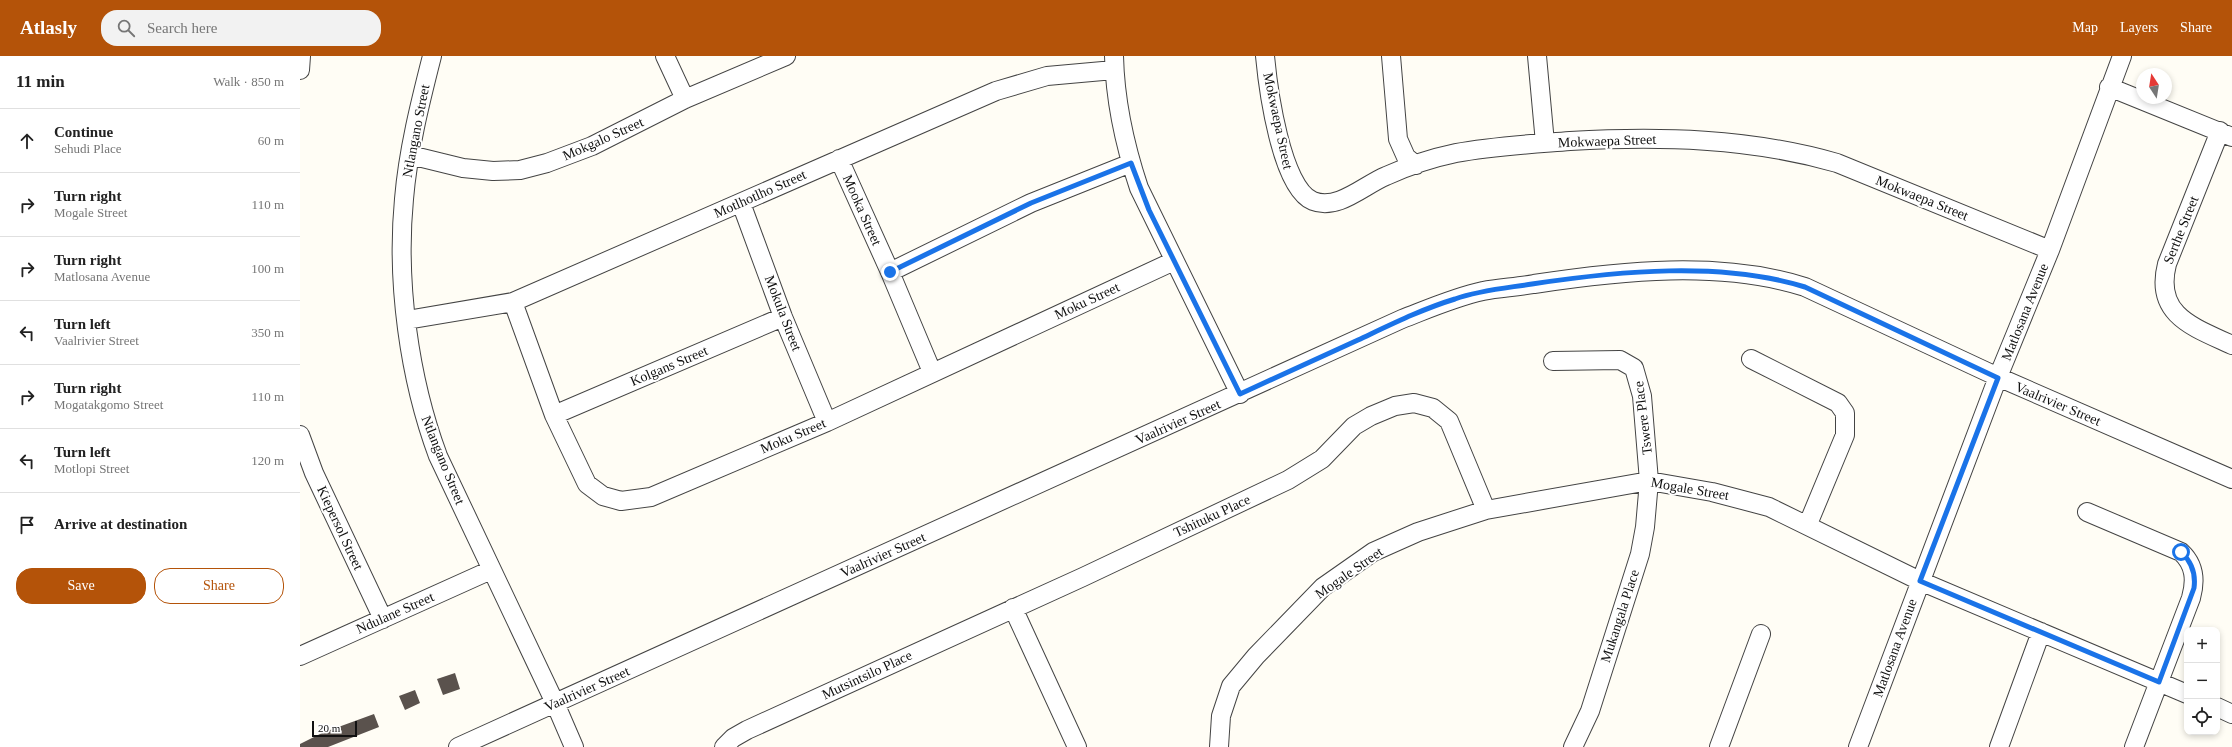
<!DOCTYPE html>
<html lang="en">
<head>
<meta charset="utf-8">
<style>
  :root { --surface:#fff; --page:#f2f2f2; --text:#222; --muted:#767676; --line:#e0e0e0; --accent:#b45309 }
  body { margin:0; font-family:Georgia,serif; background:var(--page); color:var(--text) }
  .controls { position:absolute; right:12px; bottom:12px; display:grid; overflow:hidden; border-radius:8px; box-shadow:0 2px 6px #0003 }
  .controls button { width:36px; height:36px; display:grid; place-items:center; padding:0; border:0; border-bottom:1px solid var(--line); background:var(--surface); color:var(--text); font:20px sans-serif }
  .compass { position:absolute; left:1836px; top:12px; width:36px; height:36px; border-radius:50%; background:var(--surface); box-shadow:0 2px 6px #0003; rotate:348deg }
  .scale { position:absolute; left:12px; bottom:10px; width:45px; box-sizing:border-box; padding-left:4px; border:2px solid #111; border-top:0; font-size:11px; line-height:14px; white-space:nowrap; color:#111; -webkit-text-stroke:3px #fff; paint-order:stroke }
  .stop { position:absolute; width:12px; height:12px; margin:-9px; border:3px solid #1a73e8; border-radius:50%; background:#fff }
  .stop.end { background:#1a73e8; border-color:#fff; box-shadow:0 1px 4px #0008 }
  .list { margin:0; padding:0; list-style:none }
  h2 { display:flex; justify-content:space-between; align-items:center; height:52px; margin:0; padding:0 16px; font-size:17px }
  h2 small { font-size:13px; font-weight:400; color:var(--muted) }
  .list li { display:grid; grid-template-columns:26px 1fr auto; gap:12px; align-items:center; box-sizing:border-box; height:64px; padding:0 16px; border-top:1px solid var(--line) }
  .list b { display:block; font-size:15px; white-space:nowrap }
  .list p { margin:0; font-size:13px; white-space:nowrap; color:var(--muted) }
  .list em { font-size:13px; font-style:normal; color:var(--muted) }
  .actions { display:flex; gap:8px; padding:12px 16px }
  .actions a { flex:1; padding:9px 0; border:1px solid var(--accent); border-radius:16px; text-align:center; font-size:14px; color:var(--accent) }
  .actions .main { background:var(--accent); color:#fff }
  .icon { flex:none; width:22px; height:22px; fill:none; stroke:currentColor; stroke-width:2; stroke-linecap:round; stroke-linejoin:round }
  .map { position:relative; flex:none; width:1932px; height:691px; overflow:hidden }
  header { display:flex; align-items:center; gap:24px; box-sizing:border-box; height:56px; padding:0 20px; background:var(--accent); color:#fff }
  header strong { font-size:19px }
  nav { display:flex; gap:22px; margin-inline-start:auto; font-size:14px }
  .search { width:280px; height:36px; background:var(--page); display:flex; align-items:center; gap:10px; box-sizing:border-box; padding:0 14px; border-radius:16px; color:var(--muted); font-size:15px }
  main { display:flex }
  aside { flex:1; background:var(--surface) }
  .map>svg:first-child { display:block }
  .building { fill:#5a524d }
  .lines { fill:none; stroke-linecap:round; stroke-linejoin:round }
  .minor-casing { stroke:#444; stroke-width:20 }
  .minor { stroke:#fff; stroke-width:18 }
  .route { stroke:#1a73e8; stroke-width:5 }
  .labels { text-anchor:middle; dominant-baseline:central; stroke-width:4; stroke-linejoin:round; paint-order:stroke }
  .street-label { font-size:14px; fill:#111; stroke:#fff }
</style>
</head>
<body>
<header>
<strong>Atlasly</strong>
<div class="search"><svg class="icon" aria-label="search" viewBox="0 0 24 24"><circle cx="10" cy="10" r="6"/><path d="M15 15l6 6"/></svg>Search here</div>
<nav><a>Map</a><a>Layers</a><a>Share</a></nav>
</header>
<main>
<aside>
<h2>11 min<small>Walk · 850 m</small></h2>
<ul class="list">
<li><svg class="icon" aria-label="ahead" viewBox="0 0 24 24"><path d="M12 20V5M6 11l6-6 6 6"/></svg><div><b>Continue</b><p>Sehudi Place</p></div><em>60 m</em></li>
<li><svg class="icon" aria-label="right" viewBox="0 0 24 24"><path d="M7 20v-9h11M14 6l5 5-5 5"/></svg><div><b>Turn right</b><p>Mogale Street</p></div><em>110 m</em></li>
<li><svg class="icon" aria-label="right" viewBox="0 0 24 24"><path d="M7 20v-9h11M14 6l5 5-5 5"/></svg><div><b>Turn right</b><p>Matlosana Avenue</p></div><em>100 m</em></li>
<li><svg class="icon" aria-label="left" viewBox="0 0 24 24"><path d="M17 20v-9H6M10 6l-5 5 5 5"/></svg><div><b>Turn left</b><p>Vaalrivier Street</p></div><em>350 m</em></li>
<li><svg class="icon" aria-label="right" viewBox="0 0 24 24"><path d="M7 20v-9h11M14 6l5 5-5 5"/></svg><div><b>Turn right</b><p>Mogatakgomo Street</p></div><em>110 m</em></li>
<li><svg class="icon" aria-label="left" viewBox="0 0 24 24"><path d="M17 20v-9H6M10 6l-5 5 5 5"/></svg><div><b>Turn left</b><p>Motlopi Street</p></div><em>120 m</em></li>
<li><svg class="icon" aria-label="arrive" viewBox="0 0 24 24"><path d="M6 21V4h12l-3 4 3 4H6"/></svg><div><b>Arrive at destination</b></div></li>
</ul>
<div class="actions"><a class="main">Save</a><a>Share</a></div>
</aside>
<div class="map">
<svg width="1932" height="691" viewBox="0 0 1932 691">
  <rect width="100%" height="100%" fill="#fffdf5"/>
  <path class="building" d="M 155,617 L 160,633 L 143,639 L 137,623 Z
    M 115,634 L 120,647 L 105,654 L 99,640 Z
    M 74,658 L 79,671 L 28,691 L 0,691 L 0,688 L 22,677 Z"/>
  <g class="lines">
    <g class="minor-casing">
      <path id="minor" d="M 132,0 C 120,47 108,95 104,143 C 96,226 109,322 138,400 L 255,647 L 274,691
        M 365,0 L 385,43
        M 814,0 C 815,44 825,90 839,132 L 940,338
        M 965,0 C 968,32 981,132 1013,145 C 1038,155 1064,129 1086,120 C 1108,110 1132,102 1156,97 C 1193,90 1232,88 1270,85 C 1360,80 1450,82 1537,107 L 1750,194
        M 1091,0 L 1098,83 L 1106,101 L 1116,109
        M 1237,0 L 1245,87
        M 0,14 L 1,0
        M 1809,31 L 1932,81
        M 1920,75 L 1867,208 C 1854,259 1893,271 1932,289
        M 110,99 L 163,112 L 193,115 L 220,114 L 247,107 L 292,90 L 385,43 L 486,0
        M 539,103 L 590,216 L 632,316
        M 441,147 L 483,261 L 527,366
        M 590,216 L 731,147 L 831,107
        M 213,246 L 254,359 L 287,428 L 303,440 L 321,445 L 351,441 L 527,366 L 874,205
        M 107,264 L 213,246 L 696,35 L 747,20 L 814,14
        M 1451,303 L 1538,347 L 1545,357 L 1545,379 L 1508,468
        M 1253,305 L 1320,304 L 1334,312 L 1342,340 L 1349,425 L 1345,471 L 1340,498 L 1312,586 L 1290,655 L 1273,691
        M 254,359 L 483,261
        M 0,379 L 14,417 L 83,563
        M 1787,456 L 1881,496 C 1895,509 1896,524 1891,542 L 1834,691
        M 713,552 L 777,691
        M 0,600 L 191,514
        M 1917,651 L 1932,658
        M 158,691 L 1102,263 C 1128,253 1155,241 1183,235 C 1199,232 1217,231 1234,228 C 1320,215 1420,204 1505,231 L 1698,321 L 1932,423
        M 424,691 L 433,682 L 447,674 L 783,521 L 988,424 L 1022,403 L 1054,370 L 1071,360 L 1095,350 L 1114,347 L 1133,352 L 1149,365 L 1186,454
        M 919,691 L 921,660 L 931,630 L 956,600 L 1023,531 L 1073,496 L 1118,476 L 1186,454 L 1349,425 L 1412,436 L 1469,451 L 1620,525 L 1887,638
        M 1419,691 L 1461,578
        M 1558,691 L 1698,321 L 1750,194 L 1822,0
        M 1699,691 L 1741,576"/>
    </g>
    <use href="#minor" class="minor"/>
  </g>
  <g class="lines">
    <path class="route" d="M 590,216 L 731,147 L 831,107 L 849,154 L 940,338 C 980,320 1019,302 1058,284 C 1090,269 1122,253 1155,243 C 1180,234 1207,232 1232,228 C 1318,215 1421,205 1505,231 L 1698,322 L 1620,525 L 1859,626 L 1894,532 C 1896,517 1892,506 1881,496"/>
  </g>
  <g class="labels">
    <g class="street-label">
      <text transform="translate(978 65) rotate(78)">Mokwaepa Street</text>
      <text transform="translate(116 75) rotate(-79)">Ntlangano Street</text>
      <text transform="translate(303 83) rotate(-24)">Mokgalo Street</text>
      <text transform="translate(1307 85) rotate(-2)">Mokwaepa Street</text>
      <text transform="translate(460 138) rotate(-24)">Motlhotlho Street</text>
      <text transform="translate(1622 142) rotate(22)">Mokwaepa Street</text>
      <text transform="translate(562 154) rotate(66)">Mooka Street</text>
      <text transform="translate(1881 174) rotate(-68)">Serthe Street</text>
      <text transform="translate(787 245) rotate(-25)">Moku Street</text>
      <text transform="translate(1725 256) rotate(-68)">Matlosana Avenue</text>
      <text transform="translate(483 257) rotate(69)">Mokula Street</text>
      <text transform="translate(369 310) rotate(-23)">Kolgans Street</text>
      <text transform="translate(1758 348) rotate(23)">Vaalrivier Street</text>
      <text transform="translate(1343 362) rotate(-97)">Tswere Place</text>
      <text transform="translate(878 366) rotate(-24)">Vaalrivier Street</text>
      <text transform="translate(493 380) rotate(-23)">Moku Street</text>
      <text transform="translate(143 404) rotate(68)">Ntlangano Street</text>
      <text transform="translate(1390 433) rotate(10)">Mogale Street</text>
      <text transform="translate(912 460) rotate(-25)">Tshituku Place</text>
      <text transform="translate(40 472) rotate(65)">Kiepersol Street</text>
      <text transform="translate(583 499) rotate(-24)">Vaalrivier Street</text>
      <text transform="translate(1049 517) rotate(-35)">Mogale Street</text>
      <text transform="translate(95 557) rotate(-24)">Ndulane Street</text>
      <text transform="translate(1320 560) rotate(-72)">Mukangala Place</text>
      <text transform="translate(1595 592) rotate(-70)">Matlosana Avenue</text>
      <text transform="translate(567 619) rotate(-25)">Mutsintsilo Place</text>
      <text transform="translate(287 633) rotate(-24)">Vaalrivier Street</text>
    </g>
  </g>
</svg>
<div class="controls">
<button>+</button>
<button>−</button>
<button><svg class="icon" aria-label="locate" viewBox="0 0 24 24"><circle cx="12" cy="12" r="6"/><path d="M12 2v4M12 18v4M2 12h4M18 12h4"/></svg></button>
</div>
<svg class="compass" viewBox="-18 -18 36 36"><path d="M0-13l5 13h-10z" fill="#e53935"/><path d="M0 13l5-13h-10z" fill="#767676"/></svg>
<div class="scale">20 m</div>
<div class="stop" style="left:1881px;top:496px"></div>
<div class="stop end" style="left:590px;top:216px"></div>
</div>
</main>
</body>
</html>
